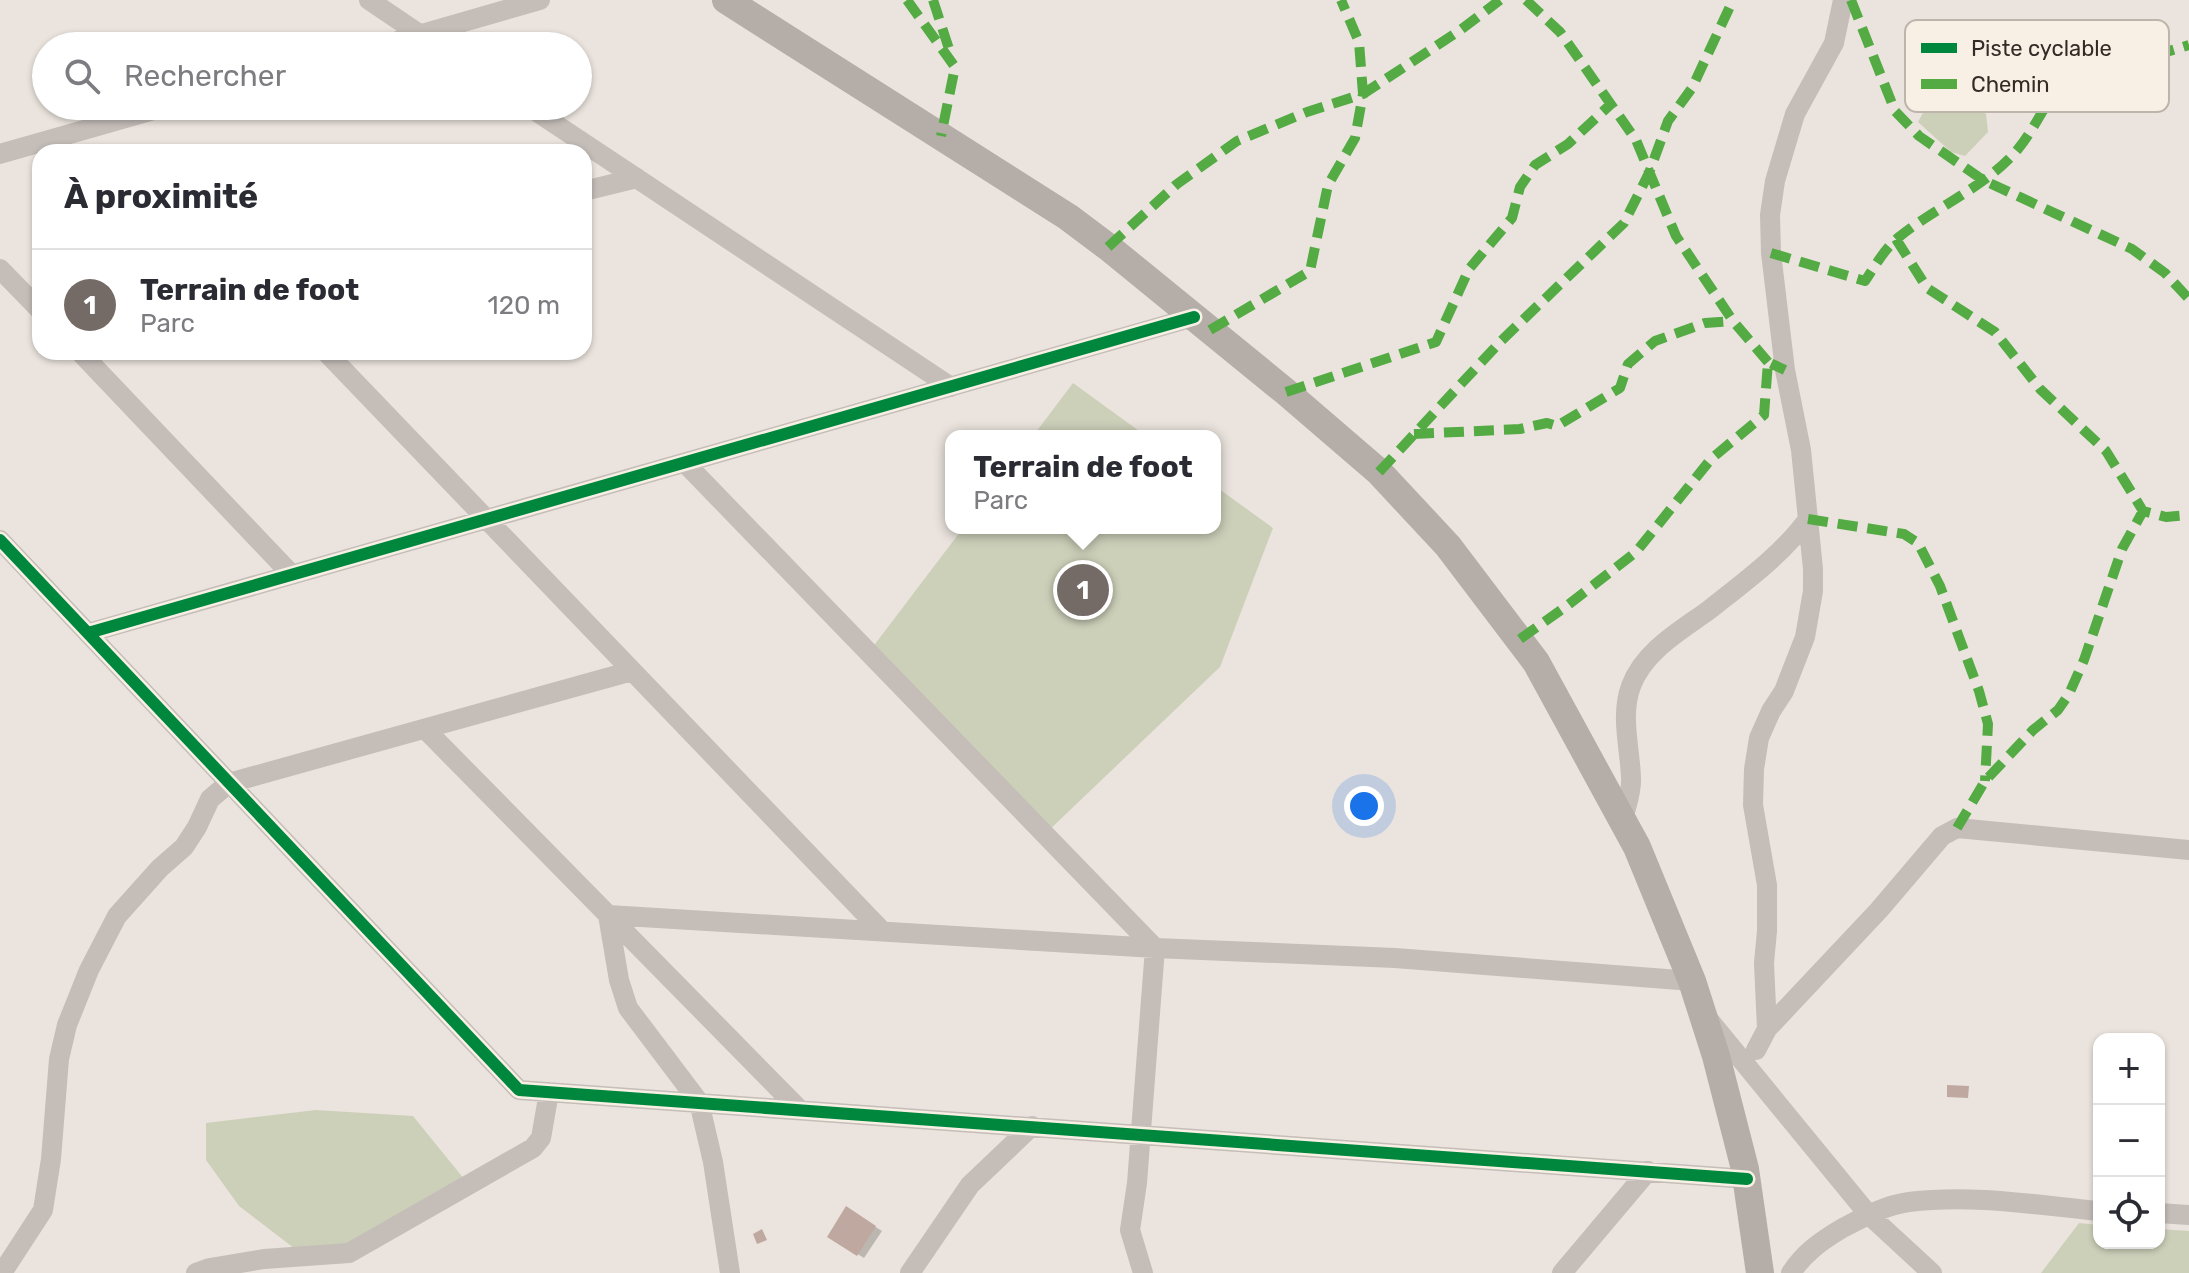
<!DOCTYPE html>
<html lang="fr">
<head>
<meta charset="utf-8">
<style>
  :root { --surface:#fff; --page:#f7f7f7; --text:#2b2b33; --muted:#7c7c81; --line:#e1e1e2; --accent:#746b66 }
  body { margin:0; font-family:Rubik,sans-serif; background:var(--page); color:var(--text) }
  .controls { position:absolute; right:24px; bottom:24px; display:grid; overflow:hidden; border-radius:16px; box-shadow:0 2px 6px #0004 }
  .controls button { width:72px; height:72px; display:grid; place-items:center; padding:0; border:0; border-bottom:2px solid var(--line); background:var(--surface); color:var(--text); font:40px sans-serif }
  .you { position:absolute; left:1364px; top:806px; width:28px; height:28px; margin:-20px; border:6px solid #fff; border-radius:50%; background:#1a73e8; box-shadow:0 0 0 12px #1a73e833 }
  .badge { display:grid; place-items:center; width:52px; height:52px; border-radius:50%; background:var(--accent); color:#fff; font-size:26px; font-weight:700 }
  .pin { position:absolute; translate:-50% -50%; border:4px solid #fff; box-shadow:0 2px 8px #0006 }
  .popup { position:absolute; left:945px; top:430px; width:276px; height:104px; box-sizing:border-box; display:grid; place-content:center; border-radius:16px; background:var(--surface); filter:drop-shadow(0 2px 6px #0005); font-size:26px; white-space:nowrap; color:var(--muted) }
  .popup b { font-size:30px; color:var(--text) }
  .popup::after { content:''; position:absolute; left:50%; top:100%; margin-left:-16px; border:16px solid transparent; border-top-color:var(--surface) }
  .list { margin:0; padding:0; list-style:none }
  h2 { display:flex; justify-content:space-between; align-items:center; height:104px; margin:0; padding:0 32px; font-size:34px }
  h2 small { font-size:26px; font-weight:400; color:var(--muted) }
  .list li { display:grid; grid-template-columns:52px 1fr auto; gap:24px; align-items:center; box-sizing:border-box; height:112px; padding:0 32px; border-top:2px solid var(--line) }
  .list b { display:block; font-size:30px; white-space:nowrap }
  .list p { margin:0; font-size:26px; white-space:nowrap; color:var(--muted) }
  .list em { font-size:26px; font-style:normal; color:var(--muted) }
  .icon { flex:none; width:44px; height:44px; fill:none; stroke:currentColor; stroke-width:2; stroke-linecap:round; stroke-linejoin:round }
  .map { position:relative; flex:none; width:2189px; height:1273px; overflow:hidden }
  .search { position:absolute; background:var(--surface); box-shadow:0 2px 6px #0004; left:32px; top:32px; width:560px; height:88px; display:flex; align-items:center; gap:20px; box-sizing:border-box; padding:0 28px; border-radius:44px; color:var(--muted); font-size:30px }
  .panel { position:absolute; background:var(--surface); box-shadow:0 2px 6px #0004; left:32px; top:144px; width:560px; height:216px; border-radius:24px }
  .map>svg:first-child { display:block }
  .green { fill:#cdd0b9 }
  .shadow { fill:#0003 }
  .building { fill:#bea8a0 }
  .lines { fill:none; stroke-linecap:round; stroke-linejoin:round }
  .street { stroke:#c4bdb8; stroke-width:20 }
  .secondary { stroke:#b5ada8; stroke-width:28 }
  .quiet { stroke:#54ab44; stroke-width:10; stroke-dasharray:20 10; stroke-linecap:butt }
  .cycleway-casing { stroke:#f8efe5; stroke-width:17 }
  .cycleway { stroke:#00873e; stroke-width:12 }
  .key { fill:#f8efe5; stroke:#bdb4ac; stroke-width:2 }
  .key-label { font-size:22px; fill:#342a26 }
</style>
</head>
<body>
<div class="map">
<svg width="2189" height="1273" viewBox="0 0 2189 1273">
  <rect width="100%" height="100%" fill="#ebe4de"/>
  <path class="green" d="M 1951,81 L 1986,114 L 1988,132 L 1965,156 L 1951,152 L 1918,122 L 1936,88 Z
    M 1073,383 L 1146,436 L 1033,436 Z
    M 1215,486 L 1273,528 L 1220,667 L 1045,834 L 869,652 L 963,528 L 1215,528 Z
    M 316,1110 L 413,1116 L 469,1185 L 349,1253 L 303,1255 L 239,1206 L 206,1160 L 206,1123 Z
    M 2079,1223 L 2099,1225 L 2099,1243 L 2159,1243 L 2159,1229 L 2189,1231 L 2189,1273 L 2041,1273 Z"/>
  <path class="shadow" d="M 847,1209 L 882,1231 L 864,1258 L 829,1236 Z"/>
  <path class="building" d="M 1947,1085 L 1969,1086 L 1968,1098 L 1947,1097 Z
    M 846,1206 L 876,1226 L 857,1256 L 827,1237 Z
    M 762,1229 L 767,1240 L 757,1244 L 753,1234 Z"/>
  <g class="lines">
    <path class="street" d="M 369,0 L 437,46
      M 380,46 L 540,0
      M 528,106 L 951,387
      M 0,154 L 168,106
      M 584,191 L 637,178
      M 0,269 L 40,310
      M 80,352 L 292,575
      M 326,352 L 882,931
      M 685,463 L 1155,948 L 1137,1183 L 1130,1230 L 1143,1273
      M 0,540 L 519,1090 L 1747,1179
      M 88,633 L 1194,317
      M 425,729 L 798,1108
      M 1623,820 C 1626,806 1632,792 1631,778 C 1630,747 1620,716 1631,686 C 1644,651 1680,631 1709,610 C 1743,583 1783,554 1808,519
      M 1709,1020 L 1868,1214 L 1932,1273
      M 1767,1029 L 1879,910 L 1942,836 L 1957,828 L 2189,850
      M 1756,1050 L 1767,1029 L 1764,963 L 1767,931 L 1767,885 L 1753,805 L 1754,769 L 1759,738 L 1771,711 L 1784,691 L 1805,637 L 1813,591 L 1813,569 L 1801,450 L 1785,370 L 1771,253 L 1770,215 L 1775,181 L 1795,114 L 1834,43 L 1843,0
      M 2159,1213 L 2189,1215
      M 2,1273 L 43,1210 L 51,1159 L 59,1059 L 67,1025 L 89,970 L 117,916 L 160,868 L 184,847 L 197,827 L 210,799 L 229,783 L 632,671
      M 196,1273 L 210,1268 L 264,1259 L 349,1253 L 533,1148 L 541,1138 L 549,1092
      M 730,1273 L 713,1162 L 699,1102 L 628,1008 L 619,980 L 608,915 L 1155,948 L 1395,958 L 1692,981
      M 910,1273 L 970,1185 L 1032,1126
      M 1562,1273 L 1648,1171
      M 1791,1273 C 1804,1253 1821,1241 1841,1229 C 1862,1218 1885,1205 1909,1202 C 1972,1194 2036,1205 2099,1211"/>
    <path class="secondary" d="M 726,0 L 1068,217 L 1108,247 L 1286,392 L 1379,472 L 1448,546 L 1536,662 L 1637,847 L 1692,981 L 1716,1056 L 1745,1169 L 1760,1273"/>
    <path class="quiet" d="M 907,0 L 955,67 L 941,136
      M 933,0 L 950,52
      M 1526,0 L 1560,32 L 1636,140 L 1676,236 L 1733,321 L 1768,362
      M 1851,0 L 1895,111 L 1919,136 L 1983,180 L 2132,249 L 2165,273 L 2189,299
      M 1896,239 L 1927,288 L 1995,332 L 2040,389 L 2106,451 L 2143,511 L 2166,517 L 2189,515
      M 1108,247 L 1177,184 L 1237,141 L 1307,112 L 1363,94 L 1459,31 L 1500,0
      M 1771,253 L 1865,281 C 1875,266 1885,248 1899,237 C 1937,206 1986,187 2018,149 C 2039,124 2049,89 2078,71 L 2133,62 L 2189,45
      M 1210,330 L 1310,271 L 1328,185 L 1355,138 L 1363,94 L 1359,42 L 1341,0
      M 1286,392 L 1436,342 L 1469,269 L 1512,218 L 1520,187 L 1535,165 L 1568,144 L 1611,104
      M 1414,434 L 1520,429 L 1547,423 L 1557,426 L 1620,388 L 1628,364 L 1655,341 L 1705,323 L 1733,321
      M 1379,472 L 1501,341 L 1624,223 L 1649,173 L 1668,121 L 1692,88 L 1733,0
      M 1808,519 L 1904,534 L 1918,543 L 1940,586 L 1979,691 L 1988,724 L 1985,781
      M 1520,639 L 1564,608 L 1636,552 L 1711,459 L 1764,415 L 1768,362 L 1785,370
      M 1957,828 L 1985,781 L 2033,730 L 2058,710 L 2069,694 L 2084,660 L 2122,549 L 2143,511"/>
    <g class="cycleway-casing">
      <path id="cycleway" d="M 0,540 L 519,1090 L 1747,1179
        M 88,633 L 1194,317"/>
    </g>
    <use href="#cycleway" class="cycleway"/>
  </g>
  <rect x="1905" y="20" width="264" height="92" rx="12" class="key"/>
  <rect x="1921" y="43" width="36" height="10" fill="#00873e"/>
  <rect x="1921" y="79" width="36" height="10" fill="#54ab44"/>
  <g class="key-label">
    <text x="1971" y="56">Piste cyclable</text>
    <text x="1971" y="92">Chemin</text>
  </g>
</svg>
<div class="controls">
<button>+</button>
<button>−</button>
<button><svg class="icon" aria-label="locate" viewBox="0 0 24 24"><circle cx="12" cy="12" r="6"/><path d="M12 2v4M12 18v4M2 12h4M18 12h4"/></svg></button>
</div>
<div class="you"></div>
<div class="pin badge" style="left:1083px;top:590px">1</div>
<div class="popup"><b>Terrain de foot</b>Parc</div>
<div class="search"><svg class="icon" aria-label="search" viewBox="0 0 24 24"><circle cx="10" cy="10" r="6"/><path d="M15 15l6 6"/></svg>Rechercher</div>
<section class="panel">
<h2>À proximité<small></small></h2>
<ul class="list">
<li><span class="badge">1</span><div><b>Terrain de foot</b><p>Parc</p></div><em>120 m</em></li>
</ul>
</section>
</div>
</body>
</html>
